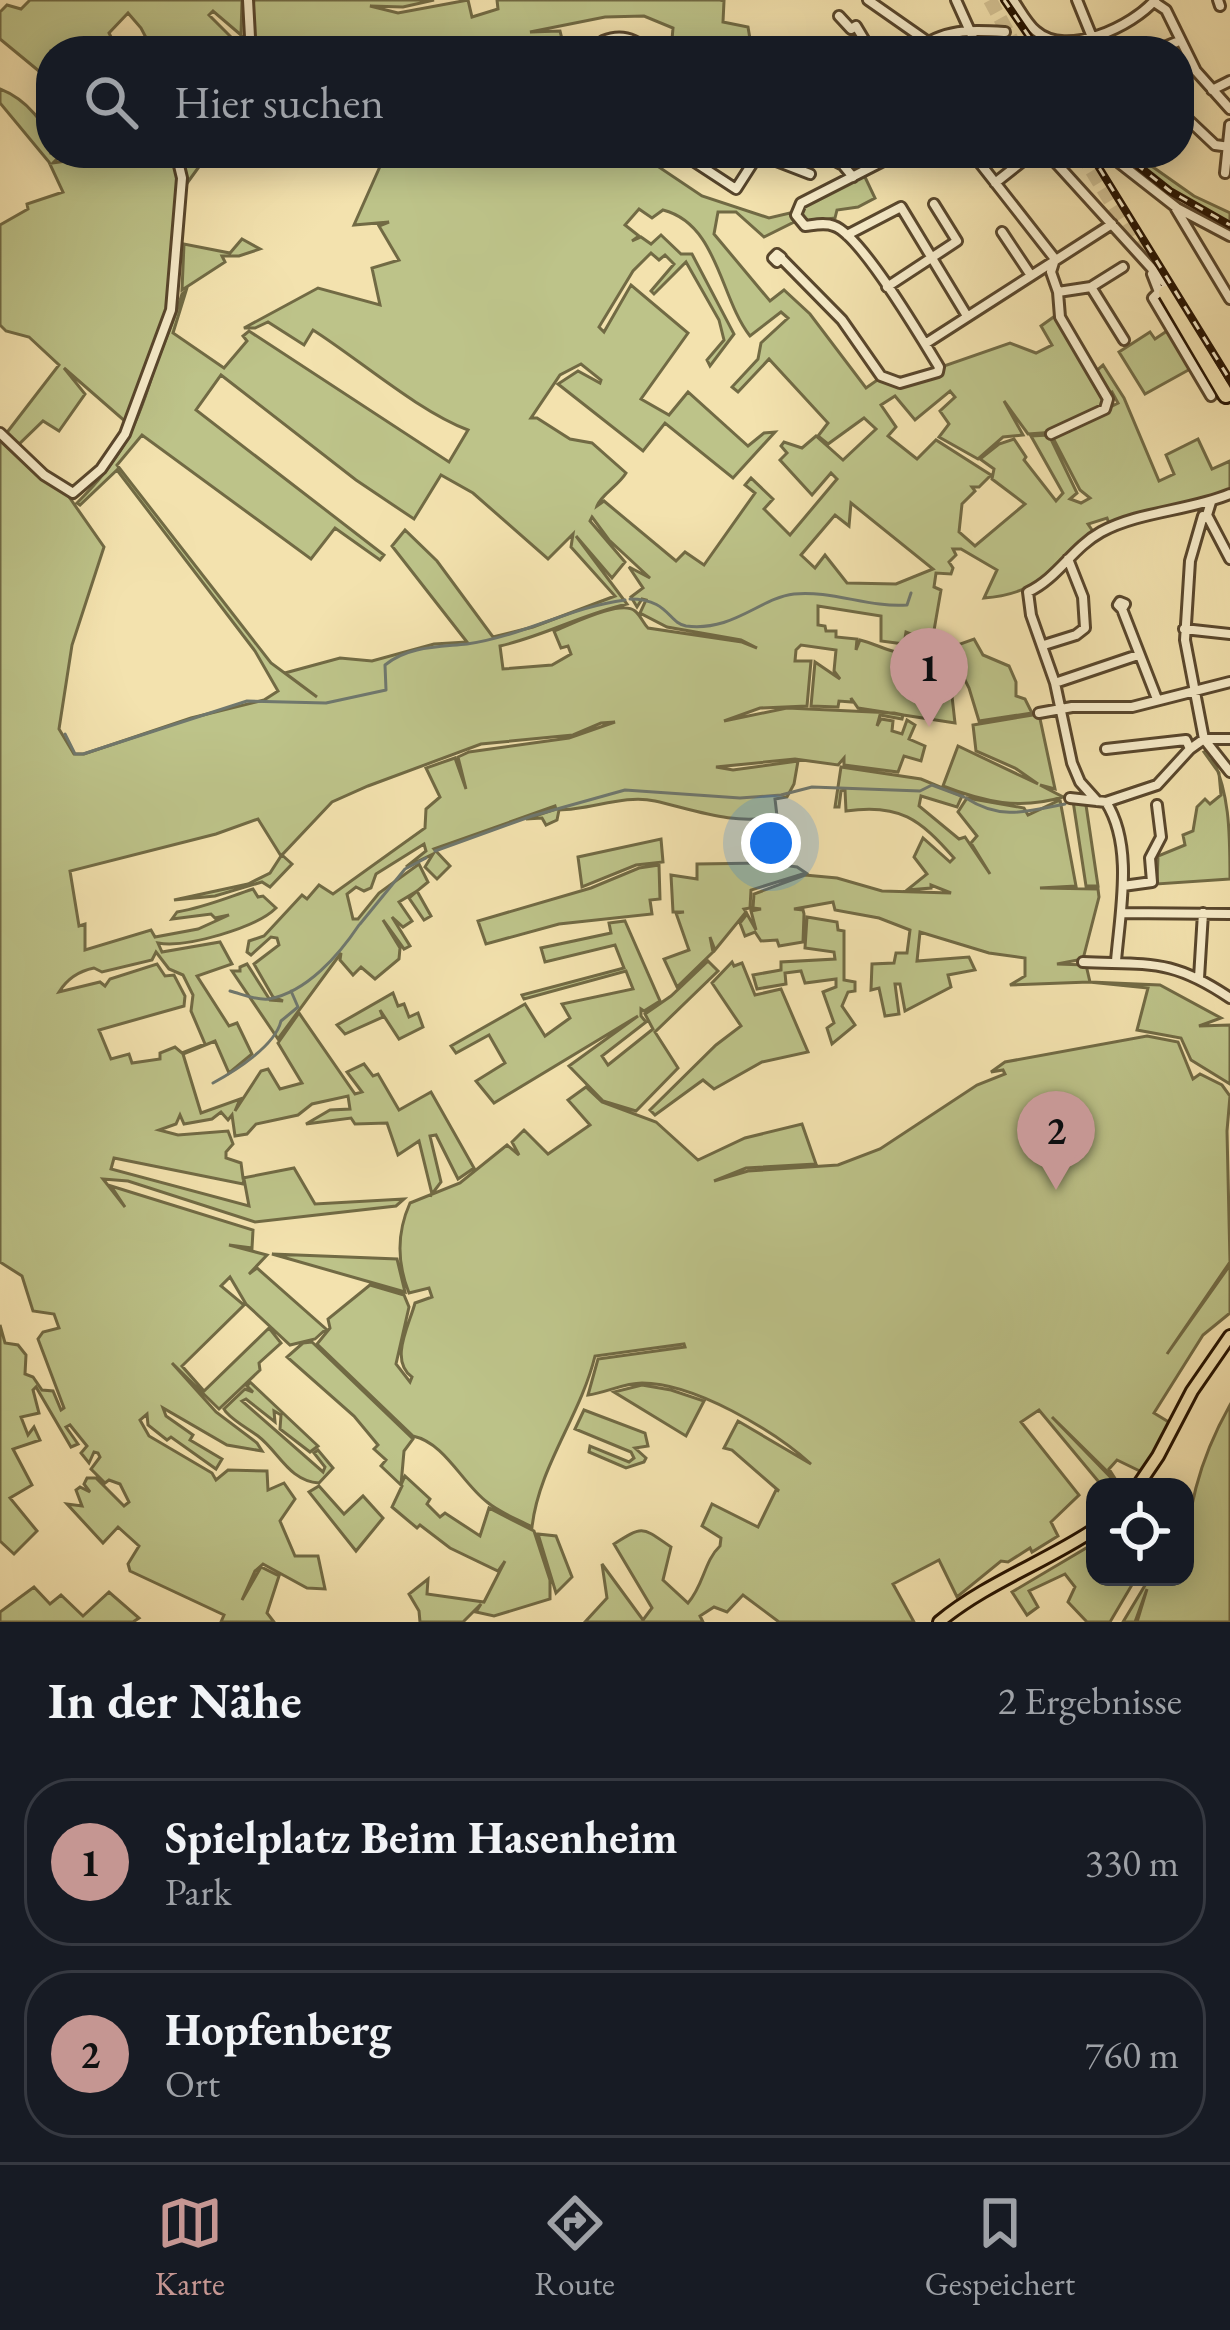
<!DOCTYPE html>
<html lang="de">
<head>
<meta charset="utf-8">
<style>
  :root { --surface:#171b24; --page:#20242c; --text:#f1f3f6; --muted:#9ea1a6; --line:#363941; --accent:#c59692 }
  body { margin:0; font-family:"EB Garamond",serif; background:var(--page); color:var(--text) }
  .controls { position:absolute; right:36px; bottom:36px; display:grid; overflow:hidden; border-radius:24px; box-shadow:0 6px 30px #0003 }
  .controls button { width:108px; height:108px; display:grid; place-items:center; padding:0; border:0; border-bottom:3px solid var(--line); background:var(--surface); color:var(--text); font:60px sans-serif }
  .you { position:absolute; left:771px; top:843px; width:42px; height:42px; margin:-30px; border:9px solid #fff; border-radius:50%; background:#1a73e8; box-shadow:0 0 0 18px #1a73e833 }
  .badge { display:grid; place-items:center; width:78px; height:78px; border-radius:50%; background:var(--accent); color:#111; font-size:39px; font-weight:700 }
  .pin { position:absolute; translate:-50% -99px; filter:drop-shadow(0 3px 6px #0008) }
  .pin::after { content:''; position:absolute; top:63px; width:42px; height:36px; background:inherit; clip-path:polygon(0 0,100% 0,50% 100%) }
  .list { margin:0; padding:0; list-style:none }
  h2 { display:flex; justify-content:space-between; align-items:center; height:156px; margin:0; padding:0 48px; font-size:51px }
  h2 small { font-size:39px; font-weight:400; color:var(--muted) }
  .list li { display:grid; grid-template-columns:78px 1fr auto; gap:36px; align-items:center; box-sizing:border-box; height:168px; margin:0 24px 24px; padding:0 24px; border:3px solid var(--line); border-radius:48px }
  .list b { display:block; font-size:45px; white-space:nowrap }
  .list p { margin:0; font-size:39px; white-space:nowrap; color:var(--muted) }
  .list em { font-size:39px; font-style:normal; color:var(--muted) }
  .icon { flex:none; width:66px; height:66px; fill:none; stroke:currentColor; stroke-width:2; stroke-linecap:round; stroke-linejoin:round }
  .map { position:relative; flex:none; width:1230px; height:1622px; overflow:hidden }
  .search { position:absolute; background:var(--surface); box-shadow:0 6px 30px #0003; left:36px; right:36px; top:36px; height:132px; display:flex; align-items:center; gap:30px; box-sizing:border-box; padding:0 42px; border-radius:48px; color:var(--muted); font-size:45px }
  .sheet { height:540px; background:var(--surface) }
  nav { display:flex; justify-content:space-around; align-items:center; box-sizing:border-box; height:168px; border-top:3px solid var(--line); background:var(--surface); font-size:33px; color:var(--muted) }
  nav a { display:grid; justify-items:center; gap:6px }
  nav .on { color:var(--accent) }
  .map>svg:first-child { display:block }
  .green { fill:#bdc389; stroke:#716a44; stroke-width:3; fill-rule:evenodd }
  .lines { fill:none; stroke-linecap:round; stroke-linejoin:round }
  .stream { stroke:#6f776d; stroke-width:3 }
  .highway-tunnel { stroke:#d4c394; stroke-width:14; stroke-dasharray:14 7; stroke-linecap:butt }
  .minor-casing { stroke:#58462c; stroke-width:14 }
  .major-casing { stroke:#251200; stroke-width:16 }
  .highway-casing { stroke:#251200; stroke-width:20 }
  .minor { stroke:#f7ecca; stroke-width:8 }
  .major { stroke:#f3e2ae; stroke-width:10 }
  .highway { stroke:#f3e2ae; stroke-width:14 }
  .rail-casing { stroke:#251200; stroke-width:8 }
  .rail { stroke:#f7ecca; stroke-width:3; stroke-dasharray:9; stroke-linecap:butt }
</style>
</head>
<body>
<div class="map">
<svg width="1230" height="1622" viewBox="0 0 1230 1622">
  <rect width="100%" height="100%" fill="#f3e2ae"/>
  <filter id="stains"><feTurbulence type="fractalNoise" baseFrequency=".00167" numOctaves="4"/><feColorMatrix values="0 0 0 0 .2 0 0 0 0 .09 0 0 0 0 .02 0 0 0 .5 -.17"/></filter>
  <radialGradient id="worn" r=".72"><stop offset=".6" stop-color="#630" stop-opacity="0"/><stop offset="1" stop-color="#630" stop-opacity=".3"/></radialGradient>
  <path class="green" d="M 30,0 L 242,0 L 241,35 L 213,11 L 209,15 L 235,41 L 249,33 L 254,0 L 434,0 L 403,7 L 370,6 L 398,13 L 468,0 L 472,17 L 498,9 L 497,0 L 720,0 L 724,1 L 723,22 L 748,27 L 752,51 L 671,51 L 673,28 L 644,16 L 605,17 L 530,32 L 560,31 L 565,51 L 153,51 L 141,28 L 128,13 L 109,33 L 112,39 L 93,51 L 51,51 L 51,81 L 0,39 L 0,12 L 7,5 L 21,9 Z
    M 0,89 C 23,98 51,124 51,153 L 63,153 L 53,163 L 89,158 L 88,153 L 209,153 L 185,186 L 179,187 L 171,305 L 127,423 L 64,368 L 85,394 L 59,431 L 43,421 L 16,447 L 5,435 L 59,365 L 29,337 L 6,331 L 0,325 L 0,225 L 28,209 L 27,204 L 63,192 L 49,162 L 0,103 Z
    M 386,153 L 410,153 L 415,159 L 417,153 L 506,153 L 521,159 L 524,153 L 638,153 L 702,196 L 769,218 L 790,213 L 794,222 L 764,237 L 736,212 L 718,212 L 714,234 L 770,301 L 784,290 L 810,314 L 866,388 L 883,376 L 904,380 L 1010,343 L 1036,353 L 1052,345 L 1041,326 L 1055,316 L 1106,406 L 1055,432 L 1028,434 L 1004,401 L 1023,435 L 1003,437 L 978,459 L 939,437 L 949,424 L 940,411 L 955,397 L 950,391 L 915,420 L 895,396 L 881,405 L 896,427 L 888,436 L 917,459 L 936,440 L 991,475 L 979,487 L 972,487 L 975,491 L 962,504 L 959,532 L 975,546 L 1025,504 L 992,479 L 994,469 L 980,459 L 999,444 L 1014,439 L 1026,457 L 1024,460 L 1056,501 L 1063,493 L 1031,436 L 1049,435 L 1077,493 L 1070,499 L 1081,503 L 1090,498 L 1080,490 L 1052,436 L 1118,403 L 1112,392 L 1108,394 L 1095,372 L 1103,365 L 1124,398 L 1159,481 L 1174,474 L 1166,455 L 1198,439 L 1212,469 L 1230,461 L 1230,491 L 1110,526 L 1107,518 L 1088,524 L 1094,533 C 1060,567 1035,595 984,598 L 997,570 L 961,549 L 953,549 L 956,555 L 949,562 L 953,568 L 951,574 L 936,573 L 934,587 L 941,590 L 932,642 L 906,632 L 904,644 L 881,641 L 881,616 L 818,606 L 818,625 L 825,626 L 826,631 L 836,631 L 836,637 L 857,639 L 856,650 L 860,640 C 873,643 883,649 896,652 C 954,668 948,663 955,723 L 858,708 L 851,698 L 852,702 L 839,701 L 838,707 L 811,706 L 815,662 L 840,679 L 834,671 L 836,650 L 801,645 L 796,650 L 795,661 L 811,661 L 807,706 L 760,708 L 724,721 L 787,708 L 894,713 L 903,715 L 902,719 L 880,715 L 877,726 L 881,719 L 893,721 L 892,731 L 902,734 L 907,720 L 915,725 L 909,739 L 925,746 L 921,761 L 904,756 L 898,772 L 844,765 L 844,758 L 838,765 L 795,759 L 716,767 L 733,770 L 798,761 L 794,784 L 787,797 L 775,799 L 777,816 C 735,826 695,810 655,801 C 624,794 591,810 559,810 L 557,820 L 546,825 L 542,818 L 526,819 L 556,809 L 555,806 L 434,849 L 450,866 L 437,879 L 425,867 L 433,854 L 406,867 L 426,851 L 424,844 L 376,874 L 371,888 L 364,891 L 356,887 L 347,894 L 353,919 L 358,919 L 379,893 L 419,864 L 428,882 L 417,891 L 431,916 L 424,920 L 409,898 L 417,891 L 399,902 L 412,921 L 403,927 L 392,917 L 410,946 L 404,949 L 383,920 L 400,948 L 399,959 L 375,979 L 361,967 L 353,975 L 340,960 L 341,953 L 278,1039 L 232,971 L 240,971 L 240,967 L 247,964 L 270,1000 L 283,1001 L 273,997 L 254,964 L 279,945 L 277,938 L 271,937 L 251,955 L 247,952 L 249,941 L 264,936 L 302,895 L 307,899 L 319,885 L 333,894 L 425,828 L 426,809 L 440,797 L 426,768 L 455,758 L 466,789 L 458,757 L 469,752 L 569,738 L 615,722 L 601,723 L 573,735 L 481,744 L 368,786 L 332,802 L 282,855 L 292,864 L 270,887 L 262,882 L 215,896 L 174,900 L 248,884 L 270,873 L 281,856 L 258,819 L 216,834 L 70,871 L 79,926 L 85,924 L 85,950 L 151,930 L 155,937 L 198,929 L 229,915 L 215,918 L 211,914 L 172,919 L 177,912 C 206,907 226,898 253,889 L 258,897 L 263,896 L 276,908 C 256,928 186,948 158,943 L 162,952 L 220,942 L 232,964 L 197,976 L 229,1026 L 237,1023 L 252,1054 L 229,1073 L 215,1041 L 183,1054 L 201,1113 L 240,1099 L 235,1111 L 261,1071 L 268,1069 L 280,1089 L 302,1083 L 278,1043 L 299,1013 L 355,1094 L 362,1092 L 347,1072 L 364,1064 L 373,1076 L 378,1074 L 399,1110 L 431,1092 L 474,1168 L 458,1179 L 436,1135 L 430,1136 L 441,1182 L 432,1194 L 419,1141 L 398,1155 L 387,1123 L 355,1124 L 351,1118 L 306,1124 L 330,1110 L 350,1109 L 348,1096 L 312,1104 L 298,1115 L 256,1124 L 247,1134 L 235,1136 L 232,1115 L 228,1120 L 221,1112 L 212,1119 L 184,1124 L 180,1115 L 176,1124 L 159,1130 L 178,1135 L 228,1131 L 233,1144 L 226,1152 L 226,1158 L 241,1163 L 243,1178 L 294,1168 L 315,1204 L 404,1199 L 396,1206 L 255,1222 L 128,1181 L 103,1179 L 125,1207 L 111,1186 L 253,1230 L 252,1248 L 229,1245 L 267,1255 L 249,1274 L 257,1268 L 326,1329 L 315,1339 L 290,1345 L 246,1304 L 230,1277 L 221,1286 L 244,1305 L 182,1366 L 204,1391 L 269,1328 L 281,1343 L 259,1363 L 260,1370 L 219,1409 L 172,1363 L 216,1412 L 257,1443 L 262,1451 L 227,1445 L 163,1408 L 166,1416 L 193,1435 L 190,1440 L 222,1459 L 216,1469 L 171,1437 L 167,1440 L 148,1425 L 147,1414 L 140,1420 L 149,1436 L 212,1473 L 216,1480 L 228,1470 L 267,1471 L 268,1490 L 284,1483 L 295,1499 L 280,1521 L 295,1556 L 318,1556 L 325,1589 L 307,1588 L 263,1564 L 255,1571 L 242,1600 L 261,1567 L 279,1576 L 267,1613 L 274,1622 L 221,1622 L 224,1615 L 130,1571 L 128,1564 L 139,1546 L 118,1527 L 103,1543 L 67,1504 L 82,1506 L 76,1490 L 80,1487 L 90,1492 L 84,1484 L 87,1478 L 96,1478 L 124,1506 L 129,1502 L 120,1484 L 109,1480 L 105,1483 L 91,1469 L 100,1457 L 98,1453 L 94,1452 L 89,1463 L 81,1453 L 87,1446 L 70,1425 L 66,1427 L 78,1444 L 71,1447 L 36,1387 L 33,1390 L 39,1413 L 21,1417 L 28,1435 L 34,1427 L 40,1440 L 13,1449 L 32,1485 L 10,1498 L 37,1531 L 14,1554 L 0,1541 L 0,1325 L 5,1343 L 18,1345 L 26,1355 L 25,1374 L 33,1377 L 42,1390 L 53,1391 L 61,1410 L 64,1408 L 38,1339 L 43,1332 L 59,1328 L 54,1314 L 33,1311 L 22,1276 L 0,1262 L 0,435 L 67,494 L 104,547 L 72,645 L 59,729 L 74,754 L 84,754 L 191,718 L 264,700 L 278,691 L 255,651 L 117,470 L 80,505 L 77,503 C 120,460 135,431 152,376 C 161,348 174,322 182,294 L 186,291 L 173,333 L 224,368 L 247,341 L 243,336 L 249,331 L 449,462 L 468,430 C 418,411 360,360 313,330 L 304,345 L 268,322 L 255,328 L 244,328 L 318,288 L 380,305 L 372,268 L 399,260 L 379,226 L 389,222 L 354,225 ZM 639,209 L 652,218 L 663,210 C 718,224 720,298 750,336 L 781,312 L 788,318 L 761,343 L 758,359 L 732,387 L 738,392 L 769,359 L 828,423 L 818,436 L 828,444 L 864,418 L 876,429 L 843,460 L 816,436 L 802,448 L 784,442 L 781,446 L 787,453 L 780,460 L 812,495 L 831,473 L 837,479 L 790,535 L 764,509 L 773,499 L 751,478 L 745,485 L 755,493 L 704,565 L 685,552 L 676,561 L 604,501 L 597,506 C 600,496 619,485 626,473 L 592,443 L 570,439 L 537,418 L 531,418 L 560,375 L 581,364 L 601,380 L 600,383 L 578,371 L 558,384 L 643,451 L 665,423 L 733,478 L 775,432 L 764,433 L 748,446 L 688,392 L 669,415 L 641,399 L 688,333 L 631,285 L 604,332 L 599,327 L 633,271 L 651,253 L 659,260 L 665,255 L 674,264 L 651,291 L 654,294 L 686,262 L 719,320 L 724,340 L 707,360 L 710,366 L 734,334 L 692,254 L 681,254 L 661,235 L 651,244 L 641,237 L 632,241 L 639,236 L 625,225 ZM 221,375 L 356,480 L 414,519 L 441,475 L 473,493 L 548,559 L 573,534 L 571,547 L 615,596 L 533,627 L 493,637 L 437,561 L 405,530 L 392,546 L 467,642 L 434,644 L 372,661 L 340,658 L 285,673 L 317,697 L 271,663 L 117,465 L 142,435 L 311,559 L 335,528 L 380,560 L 384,555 L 196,410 ZM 851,503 L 933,569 L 896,584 L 847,583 L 825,555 L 815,568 L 801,555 L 835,515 L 849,526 ZM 592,517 L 609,540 L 650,578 L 629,567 L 643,588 L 631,597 L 637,607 L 642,599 L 646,600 L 640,613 L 667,627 L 741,640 L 757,648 L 742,642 L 648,628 C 643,623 641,616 635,611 C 621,599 570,625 554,631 L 561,648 L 568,646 L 571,654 L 552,665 L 503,669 L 500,646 C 544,636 583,614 627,604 L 576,536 L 612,578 L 625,562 L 590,521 ZM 156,952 L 169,969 L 183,975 L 193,995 L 191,1011 L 205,1044 L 182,1053 L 175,1047 L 160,1053 L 160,1059 L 132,1063 L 129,1054 L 111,1059 L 99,1030 L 184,1006 L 185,996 L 174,975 L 165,976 L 157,964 L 110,979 L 105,986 L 100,982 L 59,992 C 67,979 79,971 94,968 L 102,972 L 152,960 ZM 114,1158 L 243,1184 L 244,1179 L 249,1206 L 111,1169 Z
    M 1125,153 L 1133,153 L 1194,196 L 1230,213 L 1230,223 L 1168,188 Z
    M 864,175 L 875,198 L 858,207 L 837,210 L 835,218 L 805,222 L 801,217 L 802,205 Z
    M 242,239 L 260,249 L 239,256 L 222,256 L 225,262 L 182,290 L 184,244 L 230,253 Z
    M 1170,329 L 1192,368 L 1145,394 L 1119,352 L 1150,332 L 1155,339 Z
    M 974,639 L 983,655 L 1009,666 L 1016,682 L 1016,696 L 1025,699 L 1032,713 L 979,721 L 969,688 L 949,648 Z
    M 1039,714 L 1055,789 L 1040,785 L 1063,797 C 1020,810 984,802 943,786 L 958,746 L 1038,784 L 1015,768 L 976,751 L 973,725 Z
    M 1208,750 C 1230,788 1230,834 1230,879 L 1157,884 L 1158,856 L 1185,845 L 1183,835 L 1193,831 L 1197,807 L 1205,799 L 1210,804 L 1221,795 L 1219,773 L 1204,752 Z
    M 841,767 L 921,779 L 962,796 L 957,807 L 921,796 L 919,806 L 959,839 L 965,837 L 990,874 L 971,843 L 977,836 L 958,812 L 967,798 L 1024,808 L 1028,815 L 1060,800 L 1076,886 L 1040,888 L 1098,889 L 1099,897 L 1083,959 L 1057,964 L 1086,965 L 1090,982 L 1160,985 L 1221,1018 L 1199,1026 L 1230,1025 L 1230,1084 L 1191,1060 L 1181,1038 L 1137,1030 L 1148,988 L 1089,982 L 1010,985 L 1025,976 L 1025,958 L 989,953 L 920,932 L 917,961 L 969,957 L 975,970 L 948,975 L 951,987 L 905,1011 L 900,984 L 895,984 L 899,1014 L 885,1016 L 879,988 L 871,990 L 872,964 L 894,963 L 896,953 L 907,953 L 910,930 L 879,918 L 835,910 L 833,902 L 794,909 L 803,910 L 804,914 L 803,942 L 779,946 L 777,940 L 761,941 L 755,932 L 745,936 L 740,923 L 747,914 L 756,930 L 751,911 L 761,909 L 753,908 L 754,894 L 805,875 L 837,878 L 882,891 L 951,893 L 931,885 L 931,888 L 907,890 L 927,874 L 914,857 L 923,838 L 950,862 L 954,858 C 920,819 899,803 846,811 L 845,790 L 841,791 L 839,807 L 835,807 Z
    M 1073,801 L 1086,805 L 1098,886 L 1086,886 Z
    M 661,839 L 663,862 L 636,865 L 582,887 L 578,857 Z
    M 769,863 L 797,867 L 806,873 L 751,890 L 750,908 L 744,909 L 746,912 L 715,950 L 710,937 L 713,952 L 677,987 L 664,959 L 689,950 L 676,913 L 684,912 L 673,912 L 671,875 L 697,879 L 697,864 Z
    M 659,865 L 660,899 L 650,900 L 652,914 L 559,924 L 486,944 L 478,921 L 591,888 L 639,868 Z
    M 807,917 L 837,922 L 838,930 L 844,931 L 844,980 L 855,982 L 855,991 L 848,992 L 842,1006 L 855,1025 L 832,1044 L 827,1028 L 834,1023 L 823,992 L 836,987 L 836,979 L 805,983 L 801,971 L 785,973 L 786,984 L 757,989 L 753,975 L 781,970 L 781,962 L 835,959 L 834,952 L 805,948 Z
    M 625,921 L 660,1001 L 644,1011 L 641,1009 L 641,1016 L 646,1022 L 602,1056 L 608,1065 L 653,1029 L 645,1014 L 671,996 L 708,961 L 718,971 L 655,1032 L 678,1068 L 636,1111 L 603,1101 L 569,1066 L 638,1016 L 494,1103 L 476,1081 L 505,1063 L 489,1035 L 456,1053 L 451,1046 L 525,1004 L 545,1036 L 570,1018 L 562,1004 L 633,989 L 626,971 L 524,999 L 522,995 L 624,968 L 615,945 L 545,962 L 541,948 L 611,933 L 609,923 Z
    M 732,962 L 734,966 L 742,963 L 755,995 L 781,989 L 808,1052 L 762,1062 L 714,1089 L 703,1080 L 655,1115 L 650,1110 L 716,1045 L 741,1026 L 712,983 Z
    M 393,993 L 398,1006 L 404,1004 L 409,1017 L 418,1013 L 423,1027 L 399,1039 L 380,1010 L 383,1017 L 345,1034 L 337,1025 Z
    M 1147,1036 L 1178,1042 L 1193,1079 L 1200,1074 L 1222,1085 L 1230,1096 L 1227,1131 L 1230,1262 L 1167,1354 L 1230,1265 L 1230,1313 L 1203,1335 L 1154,1413 L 1172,1424 L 1144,1473 L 1117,1460 L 1109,1469 L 1116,1480 L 1052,1417 L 1120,1487 L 1103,1487 L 1039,1410 L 1021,1422 L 1079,1495 L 1051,1522 L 1058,1536 L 1032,1552 L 1030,1548 L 1008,1562 L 1001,1561 L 957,1597 L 939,1560 L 893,1584 L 914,1622 L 779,1622 L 743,1595 L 727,1612 L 714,1607 L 700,1616 L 703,1622 L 585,1622 L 607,1598 L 602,1564 L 643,1620 L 652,1608 L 614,1544 C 644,1525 642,1527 671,1547 L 663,1580 L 688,1603 C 704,1585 704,1561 720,1546 L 721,1538 L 702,1526 L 712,1504 L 758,1527 L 776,1490 L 779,1491 L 732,1450 L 724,1448 L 738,1421 L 811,1464 C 773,1430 694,1383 642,1383 C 624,1383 605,1393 588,1395 L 598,1359 L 685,1347 L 684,1344 L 595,1356 C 580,1417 539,1466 532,1527 C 517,1519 500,1513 487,1502 C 462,1483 445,1443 413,1436 L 317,1344 L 330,1328 L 328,1319 L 370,1285 L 404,1295 L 409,1307 L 396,1364 L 410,1382 L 412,1377 C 389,1360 409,1326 415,1303 L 432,1297 L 429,1288 L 409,1293 C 397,1263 397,1232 410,1203 L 460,1183 L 507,1145 L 519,1155 L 512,1142 L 524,1130 L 548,1154 L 590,1125 L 568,1100 L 586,1087 L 602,1102 L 656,1122 L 698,1160 L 745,1138 L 802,1124 L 816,1164 L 746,1168 L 714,1181 L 748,1171 L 838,1165 L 880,1149 L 977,1085 L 1005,1074 L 1003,1070 L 991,1072 L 1005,1062 Z
    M 272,1254 L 397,1259 L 405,1292 Z
    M 312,1342 L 413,1439 L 404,1451 L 401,1485 L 405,1476 L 430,1499 L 427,1504 L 440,1517 L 445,1513 L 480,1536 L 489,1508 L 534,1531 L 550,1580 L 550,1599 L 494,1616 L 476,1612 L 481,1604 L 463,1622 L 420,1622 L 419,1611 L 409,1594 L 428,1579 L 427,1594 L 484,1602 L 505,1561 L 498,1571 L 450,1548 L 420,1525 L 417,1528 L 392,1507 L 402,1486 L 381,1466 L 386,1460 L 374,1449 L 378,1445 L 354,1416 L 287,1357 L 303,1343 Z
    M 250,1382 L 318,1446 L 310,1452 L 280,1429 L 281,1415 L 274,1411 L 275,1422 L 246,1399 L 242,1401 L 323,1472 L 325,1467 L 314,1453 L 318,1450 L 333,1468 L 319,1483 C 289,1481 279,1452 258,1436 C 247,1428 235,1422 226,1412 L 224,1409 L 245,1389 L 253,1392 L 247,1386 Z
    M 642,1385 L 671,1390 L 704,1401 L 686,1436 L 614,1392 Z
    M 1230,1405 L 1230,1622 L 1137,1622 L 1147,1589 L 1135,1622 L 1123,1622 L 1150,1577 L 1185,1577 C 1185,1514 1199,1460 1230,1405 Z
    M 584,1410 L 645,1433 L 648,1446 L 635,1448 L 646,1458 L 644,1462 L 626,1468 L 589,1452 L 590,1446 L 629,1462 L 634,1458 L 631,1452 L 575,1429 Z
    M 319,1486 L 344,1514 L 363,1496 L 383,1518 L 356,1551 L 309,1492 Z
    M 538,1534 L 556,1536 L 572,1577 L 556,1593 Z
    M 1088,1547 L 1095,1555 L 1095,1577 L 1136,1578 L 1110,1622 L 1087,1622 L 1068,1602 L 1075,1587 L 1065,1574 L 1029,1591 L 1038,1607 L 1027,1615 L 1012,1592 Z
    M 34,1587 L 50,1604 L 61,1595 L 83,1616 L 109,1592 L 139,1618 L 133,1622 L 0,1622 L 0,1612 Z"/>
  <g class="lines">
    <path class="stream" d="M 630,599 C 669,599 668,623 686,626 C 733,632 760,598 794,594 C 831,590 870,608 907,605 L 911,593
      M 65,734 L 75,754 L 83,754 L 247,701 L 326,703 L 386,690 L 385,665 C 408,646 439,647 467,644 C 523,636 570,607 625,600
      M 966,798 C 1001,821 1029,811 1065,804
      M 435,851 L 532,816 L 625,790 L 740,798 L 781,795 L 812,787 L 920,791 L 932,785 L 964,797
      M 360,924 L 405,869 L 426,858
      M 230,991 C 242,994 257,1001 269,999 C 307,992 339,955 359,925
      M 213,1083 C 235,1071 275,1046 281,1021 L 298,1007 L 291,991"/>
    <path class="highway-tunnel" d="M 990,0 L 1018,51
      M 1081,153 L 1147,261"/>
    <g class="minor-casing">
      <path id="minor" d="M 868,0 L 941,51
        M 956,0 L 979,51
        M 1013,0 C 1020,10 1027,24 1036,31 C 1066,58 1133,26 1155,0
        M 1077,0 L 1092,37
        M 1218,0 L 1220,6
        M 1154,2 L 1166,10 L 1196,71 L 1230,109
        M 839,16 L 851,29 L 856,26 L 871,51
        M 241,51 L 250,37 L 248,0
        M 597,51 L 603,41 C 620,34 635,38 648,51
        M 827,51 L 838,51
        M 916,51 C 943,28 972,30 1005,32
        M 1155,51 L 1179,41
        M 1212,90 L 1230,81
        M 1179,111 L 1215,145 L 1230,147
        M 681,153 L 736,189 L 759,153
        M 820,153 L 843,165 L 853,177
        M 972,153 L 1055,259
        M 1047,153 L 1165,283 L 1168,287 L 1159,292
        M 1112,153 L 1117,161 L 1177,208 L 1230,236
        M 758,154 L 810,174
        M 1059,166 L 1073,155
        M 1225,173 L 1230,125
        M 995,183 L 1033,153
        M 1176,209 L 1230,299
        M 1002,232 L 1030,274
        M 847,235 L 901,207 L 967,316
        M 777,254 L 781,257 L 777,262 L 773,258 Z
        M 781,258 L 842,320 L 881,376 L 900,383 L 938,372 L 939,367 C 922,339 861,235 834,226 C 825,222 814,225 805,226 L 796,215 L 801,203 L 899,153
        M 1152,274 L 1159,292 L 1153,298 L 1211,396
        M 887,287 L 957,241 L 934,204
        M 1091,287 L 1124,340
        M 1058,292 L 1091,287 L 1123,267
        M 925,344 L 1112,224
        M 0,433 L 44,475 L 73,493 L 101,469 L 125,434 L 171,310 L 182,178 L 176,153
        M 1051,434 L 1105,409 L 1108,399 L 1060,317 L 1058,292 L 1051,272 L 1055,259
        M 1211,502 L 1207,515 L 1230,559
        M 1203,516 L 1190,561 L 1185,640 L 1204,739 L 1230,772
        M 1122,609 L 1118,605 L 1120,602 L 1125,604 L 1122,609 L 1157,699
        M 1184,629 L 1230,634
        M 1044,645 L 1076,635 L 1085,628 L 1083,597 L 1068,559
        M 1055,683 L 1138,655
        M 1039,713 L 1072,707 L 1132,707 L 1230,682
        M 1106,749 L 1186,740 L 1190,749 L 1204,739 L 1230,739
        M 1070,798 L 1106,802 L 1157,785 L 1190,749
        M 1097,801 L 1080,782 L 1072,763 L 1055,683 L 1031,615 L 1028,592 C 1058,578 1072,548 1101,532 C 1140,511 1189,511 1230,494
        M 1106,802 C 1134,846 1120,912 1116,961
        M 1123,886 L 1152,882 L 1150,858 L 1161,837 L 1157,805
        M 1121,913 L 1230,914
        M 1083,962 C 1149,965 1171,958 1230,998
        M 1199,978 L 1203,913"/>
    </g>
    <g class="major-casing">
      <path id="major" d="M 1137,1487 L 1158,1456 L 1192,1391 L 1230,1336
        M 939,1622 C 986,1583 1044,1563 1095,1529"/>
    </g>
    <g class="highway-casing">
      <path id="highway" d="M 1166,293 L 1226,395"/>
    </g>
    <use href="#minor" class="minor"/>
    <use href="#major" class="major"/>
    <use href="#highway" class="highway"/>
    <g class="rail-casing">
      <path id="rail" d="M 1004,0 L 1039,51
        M 1090,153 L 1230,380
        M 1122,153 L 1170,191 L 1230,225"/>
    </g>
    <use href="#rail" class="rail"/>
  </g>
  <rect width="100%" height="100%" filter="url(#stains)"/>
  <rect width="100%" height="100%" fill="url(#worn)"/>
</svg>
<div class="controls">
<button><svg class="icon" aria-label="locate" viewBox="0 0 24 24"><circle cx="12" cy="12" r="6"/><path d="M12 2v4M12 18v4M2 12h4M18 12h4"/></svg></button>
</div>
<div class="you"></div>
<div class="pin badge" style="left:929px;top:727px">1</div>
<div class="pin badge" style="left:1056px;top:1190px">2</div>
<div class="search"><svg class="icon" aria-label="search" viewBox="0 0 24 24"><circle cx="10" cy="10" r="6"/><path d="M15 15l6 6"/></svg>Hier suchen</div>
</div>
<section class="sheet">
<h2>In der Nähe<small>2 Ergebnisse</small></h2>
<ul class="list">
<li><span class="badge">1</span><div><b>Spielplatz Beim Hasenheim</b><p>Park</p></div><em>330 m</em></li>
<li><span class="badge">2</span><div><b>Hopfenberg</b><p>Ort</p></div><em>760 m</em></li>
</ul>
</section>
<nav>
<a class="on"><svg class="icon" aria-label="map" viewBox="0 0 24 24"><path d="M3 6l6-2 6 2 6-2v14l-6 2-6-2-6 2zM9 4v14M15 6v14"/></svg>Karte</a>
<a><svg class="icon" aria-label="directions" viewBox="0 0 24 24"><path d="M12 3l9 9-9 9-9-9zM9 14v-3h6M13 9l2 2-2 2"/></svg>Route</a>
<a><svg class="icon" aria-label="saved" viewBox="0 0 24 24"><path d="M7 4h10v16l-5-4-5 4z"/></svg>Gespeichert</a>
</nav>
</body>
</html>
